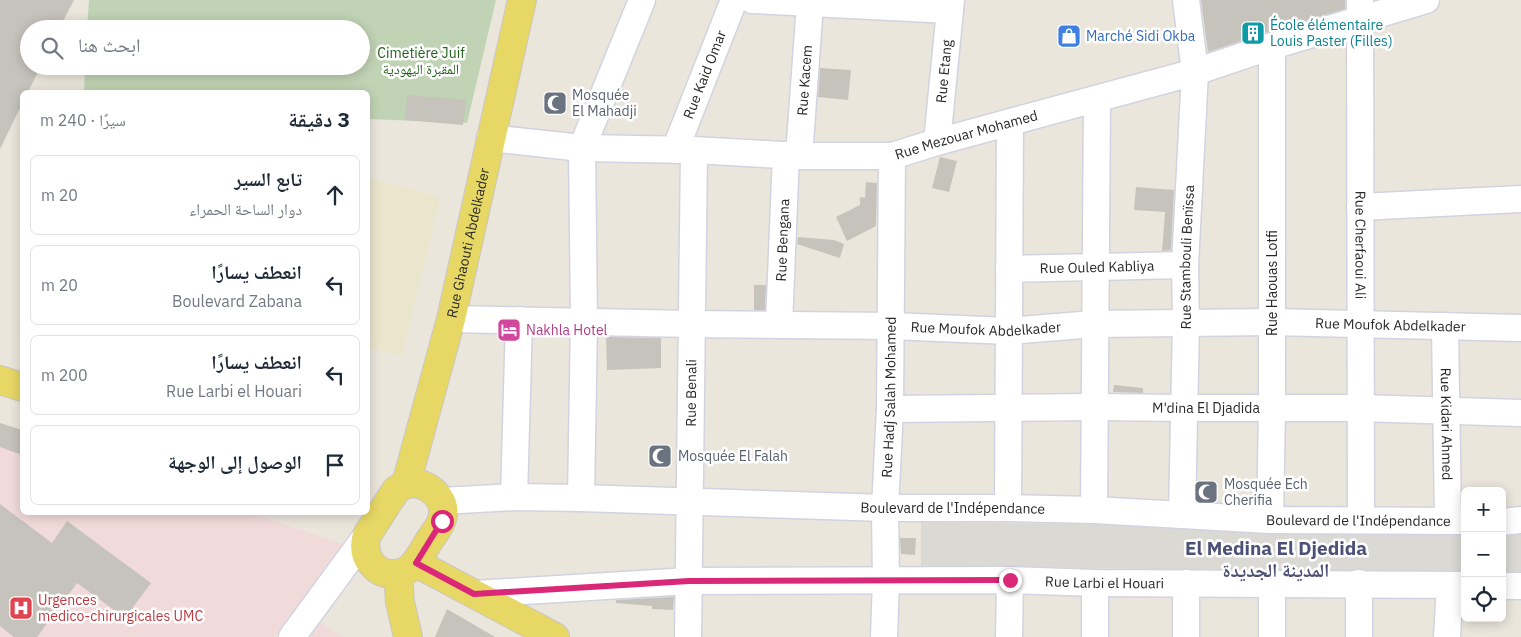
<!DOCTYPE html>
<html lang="ar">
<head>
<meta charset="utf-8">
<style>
  :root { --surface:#fff; --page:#f6f6f7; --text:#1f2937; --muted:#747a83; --line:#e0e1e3 }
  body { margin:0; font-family:"IBM Plex Sans","Noto Naskh Arabic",sans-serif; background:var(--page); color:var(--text); direction:rtl }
  .controls { position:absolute; right:15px; bottom:15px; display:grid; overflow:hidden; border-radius:8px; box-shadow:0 2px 12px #0003 }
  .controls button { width:45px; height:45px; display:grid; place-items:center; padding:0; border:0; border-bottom:1px solid var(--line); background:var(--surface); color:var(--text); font:25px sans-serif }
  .stop { position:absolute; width:15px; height:15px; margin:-11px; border:4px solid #db2777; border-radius:50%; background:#fff }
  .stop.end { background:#db2777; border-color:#fff; box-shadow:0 1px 5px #0008 }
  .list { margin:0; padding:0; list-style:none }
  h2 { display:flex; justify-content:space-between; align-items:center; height:65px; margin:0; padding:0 20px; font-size:21px }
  h2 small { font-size:16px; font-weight:400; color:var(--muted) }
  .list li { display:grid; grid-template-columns:32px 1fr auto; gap:15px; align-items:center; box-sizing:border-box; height:80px; margin:0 10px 10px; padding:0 10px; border:1px solid var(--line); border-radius:8px }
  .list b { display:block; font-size:19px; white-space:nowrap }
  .list p { margin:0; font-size:16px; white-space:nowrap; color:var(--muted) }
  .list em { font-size:16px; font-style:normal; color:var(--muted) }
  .icon { flex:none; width:28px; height:28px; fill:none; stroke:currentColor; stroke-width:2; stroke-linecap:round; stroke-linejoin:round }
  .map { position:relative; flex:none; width:1521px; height:637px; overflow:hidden; direction:ltr }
  .search { position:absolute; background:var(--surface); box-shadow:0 2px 12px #0003; left:20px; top:20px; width:350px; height:55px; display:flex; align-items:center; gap:12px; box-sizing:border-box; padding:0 18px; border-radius:28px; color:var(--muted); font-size:19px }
  .panel { position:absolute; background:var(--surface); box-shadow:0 2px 12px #0003; left:20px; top:90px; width:350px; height:425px; border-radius:8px; direction:rtl }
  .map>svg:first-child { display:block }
  .education { fill:#ebe5cd }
  .medical { fill:#f1dbda }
  .cemetery { fill:#c0d3b4 }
  .plaza { fill:#dbd9d3 }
  .building { fill:#c6c3bc }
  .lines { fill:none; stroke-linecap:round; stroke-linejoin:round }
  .minor-casing { stroke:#d2d3e1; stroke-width:29 }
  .major-casing { stroke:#c7c7c7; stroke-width:30 }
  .minor { stroke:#fff; stroke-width:26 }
  .major { stroke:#e7d765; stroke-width:28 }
  .route { stroke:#db2777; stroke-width:6 }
  .labels { text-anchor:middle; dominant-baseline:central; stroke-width:5; stroke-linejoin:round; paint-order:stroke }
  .culture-label { font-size:14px; fill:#0d838f; stroke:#fff; text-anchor:start }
  .shop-label { font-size:14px; fill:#366cbe; stroke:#fff; text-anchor:start }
  .park-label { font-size:14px; fill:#25611e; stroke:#fff }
  .street-label { font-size:14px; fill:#292929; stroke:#fff }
  .worship-label { font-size:14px; fill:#5b616d; stroke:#fff; text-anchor:start }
  .hotel-label { font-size:14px; fill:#b23c85; stroke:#fff; text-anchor:start }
  .health-label { font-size:14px; fill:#be3a42; stroke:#fff; text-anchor:start }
  .district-label { font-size:19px; font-weight:bold; fill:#4d5077; stroke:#fff }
</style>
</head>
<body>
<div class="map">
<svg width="1521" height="637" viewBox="0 0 1521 637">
  <rect width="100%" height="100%" fill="#ebe6dc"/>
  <path class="education" d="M 368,178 L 440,197 L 402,356 L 368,348 Z"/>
  <path class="medical" d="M 0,427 L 22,434 L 22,512 L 251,513 L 342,544 L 274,637 L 0,637 Z
    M 317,620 L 343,637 L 305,637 Z"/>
  <path class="cemetery" d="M 89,0 L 496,0 L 467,123 L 368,119 L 368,92 L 84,92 L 85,66 L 361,66 L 361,29 L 87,29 Z"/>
  <path class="plaza" d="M 921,522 L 1465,529 L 1465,573 L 921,566 Z
    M 1502,529 L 1521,530 L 1521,574 L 1502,574 Z"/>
  <path class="building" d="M 0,0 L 74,0 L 59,29 L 29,29 L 29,66 L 41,66 L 28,92 L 22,92 L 22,104 L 0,149 Z
    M 1201,0 L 1345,0 L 1345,9 L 1268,32 L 1208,52 Z
    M 820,68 L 851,70 L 848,100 L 818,97 Z
    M 407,95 L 466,100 L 463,125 L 405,120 Z
    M 940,157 L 957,161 L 949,192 L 932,188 Z
    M 866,182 L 877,183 L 876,226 L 847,241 L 836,217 L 860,205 L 860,197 L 865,198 Z
    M 1136,187 L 1174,190 L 1171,250 L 1162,251 L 1165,212 L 1134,210 Z
    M 798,237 L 834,240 L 844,244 L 840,258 L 797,244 Z
    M 754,285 L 766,285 L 765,310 L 754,310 Z
    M 606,337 L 661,338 L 661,368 L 607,370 Z
    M 1114,385 L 1143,388 L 1143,393 L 1113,392 Z
    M 0,423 L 22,430 L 22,455 L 0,447 Z
    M 0,504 L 52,543 L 67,521 L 151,583 L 125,618 L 77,583 L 37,637 L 14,637 L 0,626 Z
    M 900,538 L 916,538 L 915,555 L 901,554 Z
    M 674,597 L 673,610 L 652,609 L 652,606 L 616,603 L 616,600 Z
    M 447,609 L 495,637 L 435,637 Z"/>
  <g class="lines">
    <g class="minor-casing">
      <g id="minor">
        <path d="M 752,0 L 950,10"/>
        <path id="s1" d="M 1360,0 L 1361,520"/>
        <path id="s2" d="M 490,138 L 582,148 L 694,150 L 799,156 L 892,156 L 937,142 L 1195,72 L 1272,46 L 1426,0"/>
        <path id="s3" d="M 937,142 L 951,0"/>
        <path id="s4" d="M 675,150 L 734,0"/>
        <path id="s5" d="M 799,156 L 810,4"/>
        <path d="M 1360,207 L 1521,199"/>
        <path id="s6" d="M 1009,269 L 1185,265"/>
        <path id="s7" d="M 451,319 L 690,324 L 892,326 L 1008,331 L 1094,324 L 1272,322 L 1521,328"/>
        <path id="s8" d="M 779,325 L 786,155"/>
        <path id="s9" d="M 1445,326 L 1448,521"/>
        <path id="s10" d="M 890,409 L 1095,407 L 1185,408 L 1360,408 L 1521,413"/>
        <path d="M 514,497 L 519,320"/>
        <path d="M 581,498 L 584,321 L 582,148 L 642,0"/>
        <path id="s11" d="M 441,501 L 514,497 L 581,498 L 885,508 L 1008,508 L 1094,510 L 1270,520 L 1465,521"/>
        <path d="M 1008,508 L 1010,123"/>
        <path d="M 1094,510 L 1097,99"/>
        <path id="s12" d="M 1182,515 L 1186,323 L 1185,265 L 1195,72 L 1186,0"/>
        <path d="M 1270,520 L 1272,407 L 1272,46"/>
        <path d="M 1502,522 L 1521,520"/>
        <path d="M 1186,583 L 1186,637"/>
        <path d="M 1272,584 L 1272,637"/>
        <path d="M 1502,586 L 1521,586"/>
        <path id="s13" d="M 474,594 L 689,581 L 1010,580 L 1095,583 L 1465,585"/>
        <path d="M 292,637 L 367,535"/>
        <path id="s14" d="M 688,637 C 691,475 691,312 694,150"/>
        <path id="s15" d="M 884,637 L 886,581 L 885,508 L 890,409 L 892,156"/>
        <path d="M 1009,637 L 1010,580"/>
        <path d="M 1095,637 L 1095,583"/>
        <path d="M 1359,637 L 1359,583"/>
        <path d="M 1447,637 L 1450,585"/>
      </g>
    </g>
    <g class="major-casing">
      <g id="major">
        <path d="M 0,380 L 22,387"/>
        <path d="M 416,483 C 434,487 449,503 441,522 C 438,529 433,535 429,541 C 419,557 412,575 392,574 C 384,574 377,570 372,564 C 364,555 364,545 367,535 L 396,490 L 406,484 Z"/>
        <path id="s16" d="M 406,484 L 451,319 L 522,0"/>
        <path d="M 416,563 L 555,637"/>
        <path d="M 398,574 L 400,602 L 408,637"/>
      </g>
    </g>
    <use href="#minor" class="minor"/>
    <use href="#major" class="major"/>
  </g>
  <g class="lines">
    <path class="route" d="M 442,521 L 416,563 L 474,594 L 689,581 L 1010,580"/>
  </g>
  <defs>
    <g id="building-square" transform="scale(1.25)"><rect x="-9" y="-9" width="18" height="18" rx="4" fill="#0f9aa8" stroke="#fff"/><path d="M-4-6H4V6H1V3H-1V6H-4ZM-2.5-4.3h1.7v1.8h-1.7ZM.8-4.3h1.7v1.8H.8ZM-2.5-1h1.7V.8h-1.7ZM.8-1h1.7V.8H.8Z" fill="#fff"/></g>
    <g id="shop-square" transform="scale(1.25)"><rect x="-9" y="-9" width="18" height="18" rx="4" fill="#3f7fe0" stroke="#fff"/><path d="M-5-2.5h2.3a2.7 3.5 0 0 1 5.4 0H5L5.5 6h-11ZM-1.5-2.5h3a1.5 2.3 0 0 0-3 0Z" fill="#fff"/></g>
    <g id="mosque-square" transform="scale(1.25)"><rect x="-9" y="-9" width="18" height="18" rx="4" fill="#6b7280" stroke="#fff"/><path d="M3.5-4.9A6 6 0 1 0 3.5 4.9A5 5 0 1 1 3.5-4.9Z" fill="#fff"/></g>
    <g id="hotel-square" transform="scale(1.25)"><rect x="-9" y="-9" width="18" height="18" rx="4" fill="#d1479c" stroke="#fff"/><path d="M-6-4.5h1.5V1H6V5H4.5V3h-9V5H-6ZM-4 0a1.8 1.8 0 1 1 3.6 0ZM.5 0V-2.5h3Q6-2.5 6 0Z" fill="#fff"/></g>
    <g id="hospital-square" transform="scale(1.25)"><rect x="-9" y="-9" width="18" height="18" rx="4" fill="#e0444e" stroke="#fff"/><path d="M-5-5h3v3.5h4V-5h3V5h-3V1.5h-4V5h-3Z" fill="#fff"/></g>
  </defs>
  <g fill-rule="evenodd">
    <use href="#building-square" x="1253" y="33"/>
    <use href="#shop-square" x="1069" y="36"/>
    <use href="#mosque-square" x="555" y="103"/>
    <use href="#hotel-square" x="509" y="330"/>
    <use href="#mosque-square" x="660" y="456"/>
    <use href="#mosque-square" x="1206" y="492"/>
    <use href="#hospital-square" x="21" y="608"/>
  </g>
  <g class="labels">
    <g class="culture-label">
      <text x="1270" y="25">École élémentaire<tspan x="1270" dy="16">Louis Paster (Filles)</tspan></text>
    </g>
    <g class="shop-label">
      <text x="1086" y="36">Marché Sidi Okba</text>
    </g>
    <g class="park-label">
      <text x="421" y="53">Cimetière Juif<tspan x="421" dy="16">المقبرة اليهودية</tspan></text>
    </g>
    <g class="street-label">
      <text stroke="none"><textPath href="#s3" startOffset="71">Rue Etang</textPath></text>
      <text stroke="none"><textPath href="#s4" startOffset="81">Rue Kaid Omar</textPath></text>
      <text stroke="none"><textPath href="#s5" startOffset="76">Rue Kacem</textPath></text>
      <text stroke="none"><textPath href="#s2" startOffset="480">Rue Mezouar Mohamed</textPath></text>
      <text stroke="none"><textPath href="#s8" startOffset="85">Rue Bengana</textPath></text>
      <text stroke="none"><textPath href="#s16" startOffset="249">Rue Ghaouti Abdelkader</textPath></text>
      <text stroke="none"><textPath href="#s1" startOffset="245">Rue Cherfaoui Ali</textPath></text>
      <text stroke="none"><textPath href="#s12" startOffset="258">Rue Stambouli Benïssa</textPath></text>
      <text stroke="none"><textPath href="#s6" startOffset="88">Rue Ouled Kabliya</textPath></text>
      <text transform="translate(1272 283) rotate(-90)">Rue Haouas Lotfi</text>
      <text stroke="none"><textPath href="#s7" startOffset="940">Rue Moufok Abdelkader</textPath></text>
      <text stroke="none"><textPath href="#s7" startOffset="535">Rue Moufok Abdelkader</textPath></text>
      <text stroke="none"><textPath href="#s14" startOffset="244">Rue Benali</textPath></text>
      <text stroke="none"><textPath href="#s15" startOffset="240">Rue Hadj Salah Mohamed</textPath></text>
      <text stroke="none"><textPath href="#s10" startOffset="316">M'dina El Djadida</textPath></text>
      <text stroke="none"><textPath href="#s9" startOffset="98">Rue Kidari Ahmed</textPath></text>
      <text stroke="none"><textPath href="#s11" startOffset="512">Boulevard de l'Indépendance</textPath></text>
      <text stroke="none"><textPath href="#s11" startOffset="918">Boulevard de l'Indépendance</textPath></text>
      <text stroke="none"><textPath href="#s13" startOffset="631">Rue Larbi el Houari</textPath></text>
    </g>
    <g class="worship-label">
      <text x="572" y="95">Mosquée<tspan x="572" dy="16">El Mahadji</tspan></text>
      <text x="678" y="456">Mosquée El Falah</text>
      <text x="1224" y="484">Mosquée Ech<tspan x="1224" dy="16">Cherifia</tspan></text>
    </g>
    <g class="hotel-label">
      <text x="526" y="330">Nakhla Hotel</text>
    </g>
    <g class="health-label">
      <text x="38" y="600">Urgences<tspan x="38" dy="16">medico-chirurgicales UMC</tspan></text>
    </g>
    <g class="district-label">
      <text x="1276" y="548">El Medina El Djedida<tspan x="1276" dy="22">المدينة الجديدة</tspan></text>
    </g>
  </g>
</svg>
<div class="controls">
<button>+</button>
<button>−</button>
<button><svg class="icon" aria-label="locate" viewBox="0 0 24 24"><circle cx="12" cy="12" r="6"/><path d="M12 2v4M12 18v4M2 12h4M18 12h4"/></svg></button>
</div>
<div class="stop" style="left:442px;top:521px"></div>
<div class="stop end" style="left:1010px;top:580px"></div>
<div class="search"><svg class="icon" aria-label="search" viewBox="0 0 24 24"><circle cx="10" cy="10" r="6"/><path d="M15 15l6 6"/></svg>ابحث هنا</div>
<section class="panel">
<h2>3 دقيقة<small>سيرًا · 240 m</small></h2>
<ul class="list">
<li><svg class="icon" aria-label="ahead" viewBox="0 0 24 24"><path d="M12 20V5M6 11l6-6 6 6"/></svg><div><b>تابع السير</b><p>دوار الساحة الحمراء</p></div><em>20 m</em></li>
<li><svg class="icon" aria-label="left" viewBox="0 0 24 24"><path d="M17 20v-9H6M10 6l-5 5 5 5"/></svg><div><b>انعطف يسارًا</b><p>Boulevard Zabana</p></div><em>20 m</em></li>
<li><svg class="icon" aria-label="left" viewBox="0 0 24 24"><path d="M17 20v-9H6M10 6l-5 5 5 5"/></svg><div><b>انعطف يسارًا</b><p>Rue Larbi el Houari</p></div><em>200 m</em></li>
<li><svg class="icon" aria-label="arrive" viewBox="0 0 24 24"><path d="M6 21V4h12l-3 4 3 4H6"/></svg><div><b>الوصول إلى الوجهة</b></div></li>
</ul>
</section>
</div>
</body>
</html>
